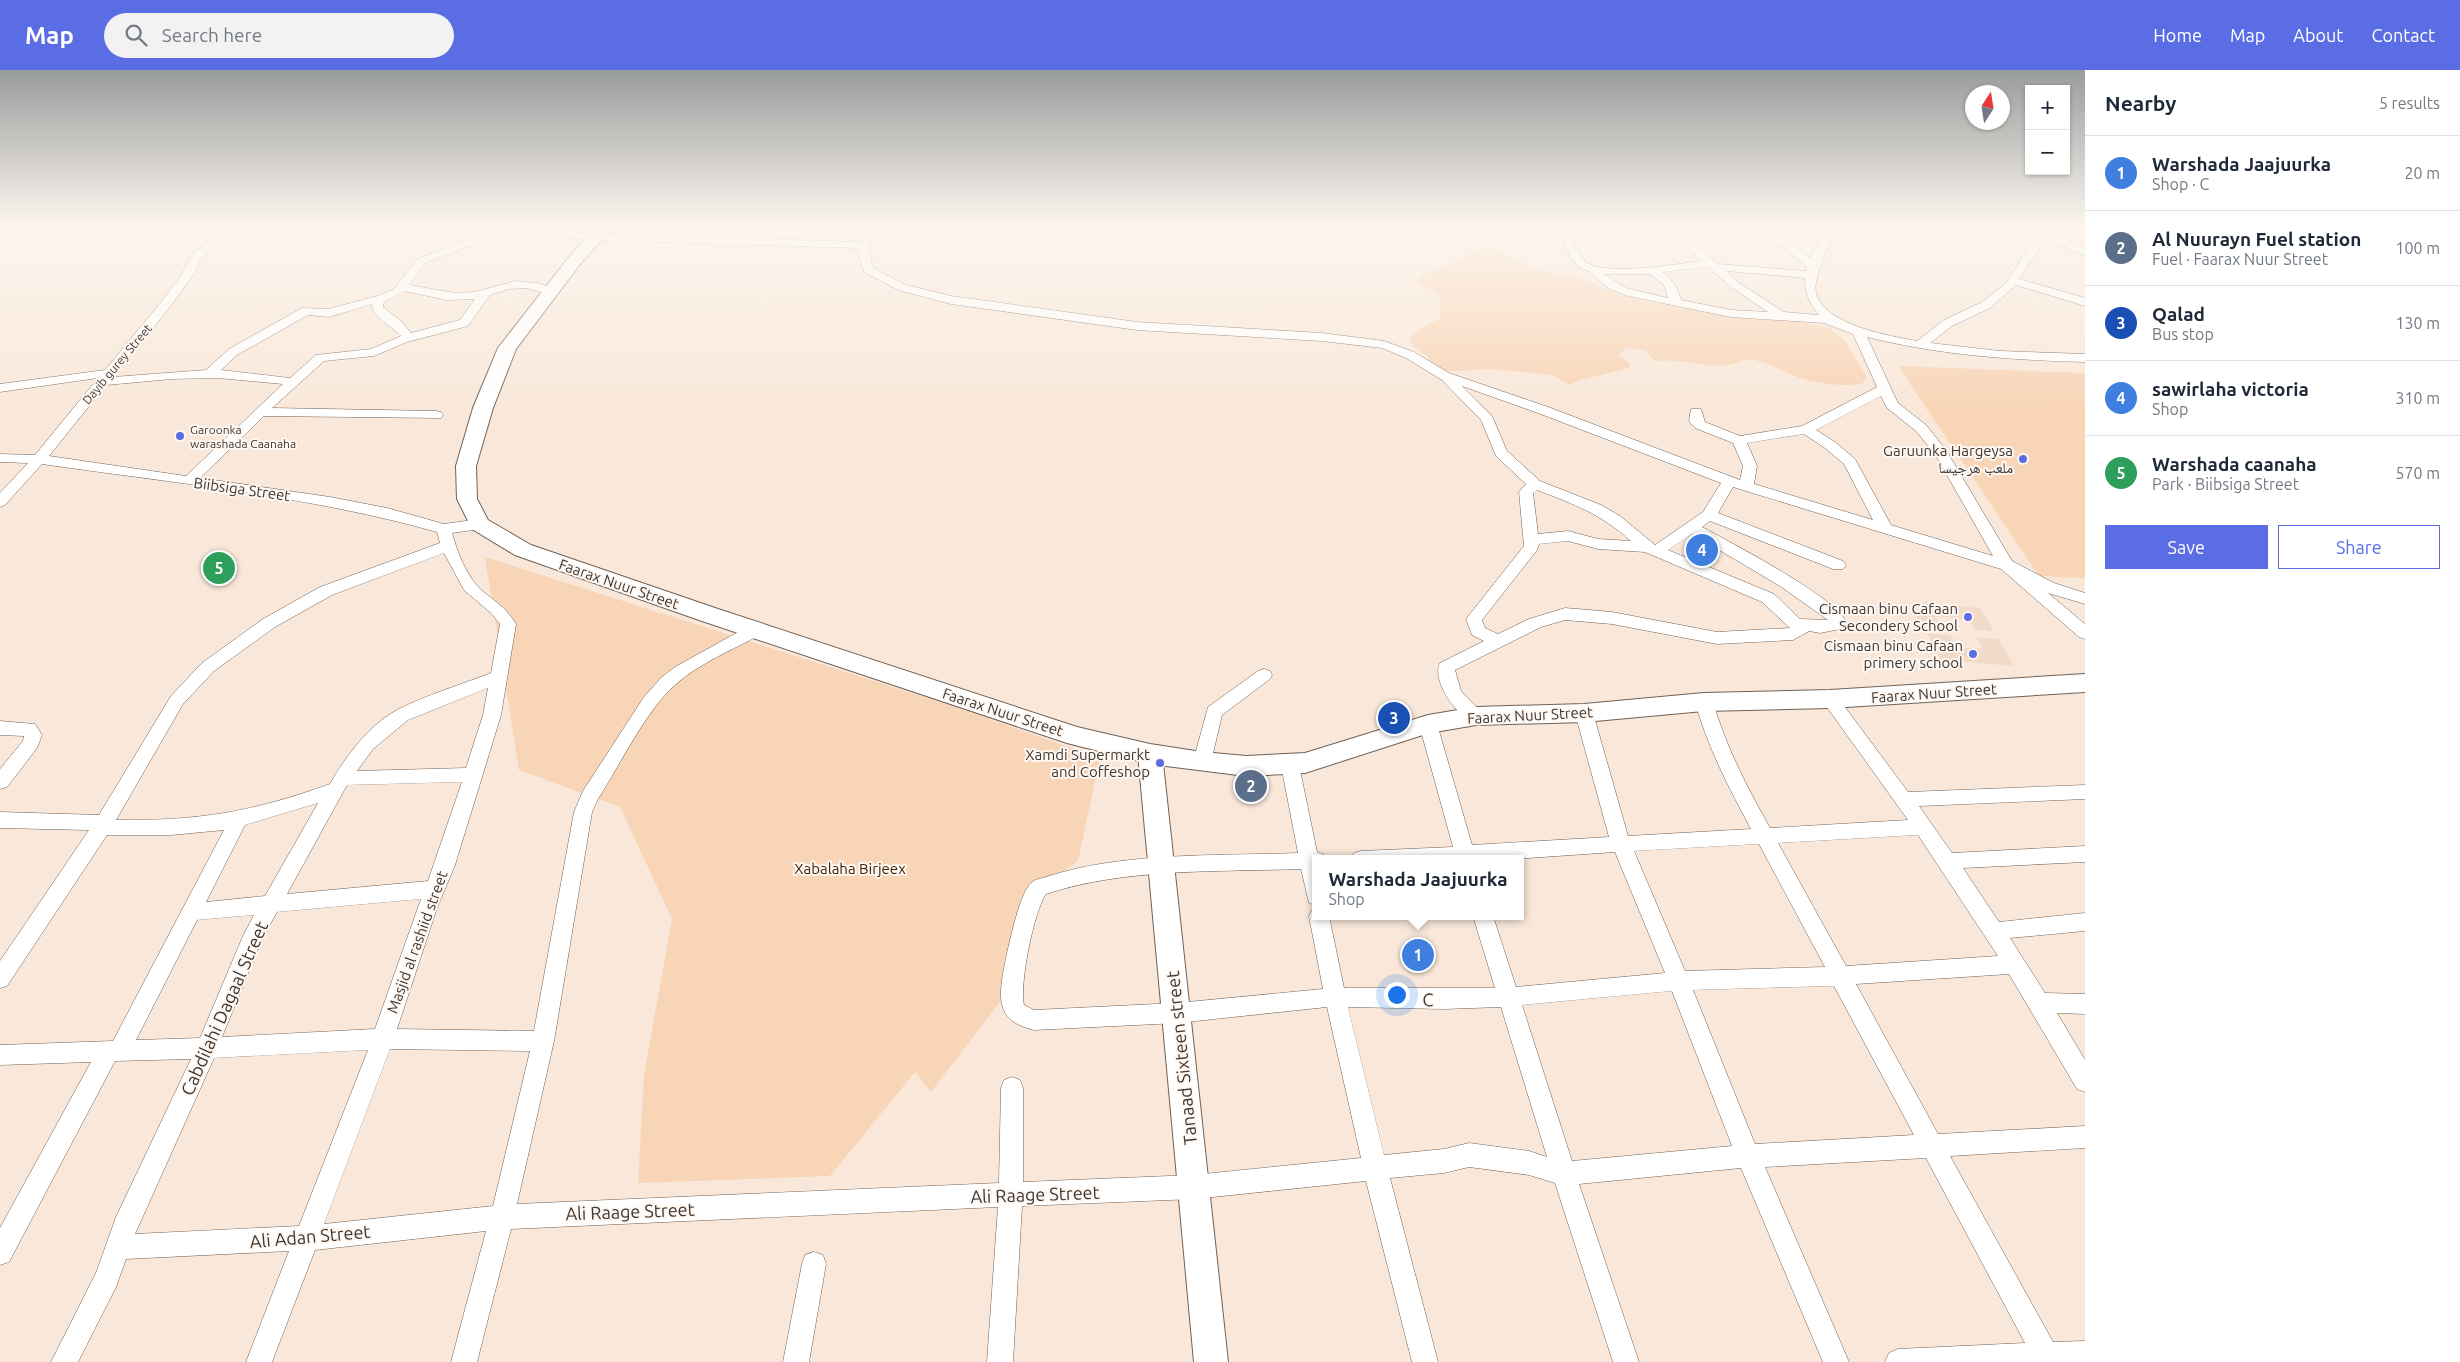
<!DOCTYPE html>
<html lang="en">
<head>
<meta charset="utf-8">
<style>
  :root { --surface:#fff; --page:#f2f2f3; --text:#1f2937; --muted:#747a83; --line:#e0e1e3; --accent:#5b6de4 }
  body { margin:0; font-family:Ubuntu,"Noto Naskh Arabic",sans-serif; background:var(--page); color:var(--text) }
  .controls { position:absolute; right:15px; top:15px; display:grid; overflow:hidden; border-radius:0px; box-shadow:0 1px 4px #0004 }
  .controls button { width:45px; height:45px; display:grid; place-items:center; padding:0; border:0; border-bottom:1px solid var(--line); background:var(--surface); color:var(--text); font:25px sans-serif }
  .compass { position:absolute; left:1965px; top:15px; width:45px; height:45px; border-radius:50%; background:var(--surface); box-shadow:0 1px 4px #0004; rotate:12deg }
  .you { position:absolute; left:1396px; top:924px; width:18px; height:18px; margin:-12px; border:4px solid #fff; border-radius:50%; background:#1a73e8; box-shadow:0 0 0 8px #1a73e833 }
  .badge { display:grid; place-items:center; width:32px; height:32px; border-radius:50%; background:var(--accent); color:#fff; font-size:16px; font-weight:700 }
  .pin { position:absolute; translate:-50% -50%; border:2px solid #fff; box-shadow:0 1px 5px #0006 }
  .popup { position:absolute; left:1312px; top:785px; width:212px; height:65px; box-sizing:border-box; display:grid; place-content:center; border-radius:0px; background:var(--surface); filter:drop-shadow(0 1px 4px #0005); font-size:16px; white-space:nowrap; color:var(--muted) }
  .popup b { font-size:19px; color:var(--text) }
  .popup::after { content:''; position:absolute; left:50%; top:100%; margin-left:-10px; border:10px solid transparent; border-top-color:var(--surface) }
  .list { margin:0; padding:0; list-style:none }
  h2 { display:flex; justify-content:space-between; align-items:center; height:65px; margin:0; padding:0 20px; font-size:21px }
  h2 small { font-size:16px; font-weight:400; color:var(--muted) }
  .list li { display:grid; grid-template-columns:32px 1fr auto; gap:15px; align-items:center; box-sizing:border-box; height:75px; padding:0 20px; border-top:1px solid var(--line) }
  .list b { display:block; font-size:19px; white-space:nowrap }
  .list p { margin:0; font-size:16px; white-space:nowrap; color:var(--muted) }
  .list em { font-size:16px; font-style:normal; color:var(--muted) }
  .actions { display:flex; gap:10px; padding:15px 20px }
  .actions a { flex:1; padding:11px 0; border:1px solid var(--accent); border-radius:0px; text-align:center; font-size:18px; color:var(--accent) }
  .actions .main { background:var(--accent); color:#fff }
  .icon { flex:none; width:28px; height:28px; fill:none; stroke:currentColor; stroke-width:2; stroke-linecap:round; stroke-linejoin:round }
  .map { position:relative; flex:none; width:2085px; height:1292px; overflow:hidden }
  header { display:flex; align-items:center; gap:30px; box-sizing:border-box; height:70px; padding:0 25px; background:var(--accent); color:#fff }
  header strong { font-size:24px }
  nav { display:flex; gap:28px; margin-inline-start:auto; font-size:18px }
  .search { width:350px; height:45px; background:var(--page); display:flex; align-items:center; gap:12px; box-sizing:border-box; padding:0 18px; border-radius:28px; color:var(--muted); font-size:19px }
  main { display:flex }
  aside { flex:1; background:var(--surface) }
  .map>svg:first-child { display:block }
  .built { fill:#f1dbc8 }
  .green { fill:#f8d5b7 }
  .lines { fill:none; stroke-linecap:round; stroke-linejoin:round }
  .minor-casing { stroke:#706155; stroke-width:1 }
  .tertiary-casing { stroke:#706155; stroke-width:2 }
  .secondary-casing { stroke:#706155; stroke-width:2 }
  .minor { fill:#fff; fill-rule:evenodd }
  .tertiary { fill:#fff; fill-rule:evenodd }
  .secondary { fill:#fff; fill-rule:evenodd }
  .poi-dot { fill:#5b6de4; stroke:#fef7f2; stroke-width:2 }
  .labels { text-anchor:middle; dominant-baseline:central; stroke-width:4; stroke-linejoin:round; paint-order:stroke }
  .far-street-label { font-size:12px; fill:#3e3732; stroke:#fef7f2 }
  .far-poi-label { font-size:12px; fill:#3e3732; stroke:#fef7f2; text-anchor:start }
  .poi-label { font-size:15px; fill:#3e3732; stroke:#fef7f2; text-anchor:end }
  .street-label { font-size:15px; fill:#3e3732; stroke:#fef7f2 }
  .park-label { font-size:15px; fill:#412302; stroke:#fef7f2 }
  .near-street-label { font-size:18px; fill:#3e3732; stroke:#fef7f2 }
</style>
</head>
<body>
<header>
<strong>Map</strong>
<div class="search"><svg class="icon" aria-label="search" viewBox="0 0 24 24"><circle cx="10" cy="10" r="6"/><path d="M15 15l6 6"/></svg>Search here</div>
<nav><a>Home</a><a>Map</a><a>About</a><a>Contact</a></nav>
</header>
<main>
<div class="map">
<svg width="2085" height="1292" viewBox="0 0 2085 1292">
  <rect width="100%" height="100%" fill="#f9e8da"/>
  <path class="built" d="M 1918,533 L 1980,538 L 1994,561 L 1975,560 L 1968,549 L 1935,546 L 1939,554 L 1919,552 L 1915,543 L 1924,544 Z
    M 1927,563 L 1950,565 L 1957,577 L 1983,579 L 1977,568 L 1998,569 L 2014,596 L 1941,590 Z"/>
  <path class="green" d="M 1491,179 L 1499,181 L 1536,200 L 1584,209 L 1602,218 L 1640,231 L 1733,246 L 1794,251 L 1830,258 L 1845,271 L 1867,307 L 1862,314 C 1840,317 1810,313 1790,304 C 1777,298 1767,293 1754,290 C 1743,288 1738,294 1728,295 C 1703,297 1679,288 1655,291 L 1645,281 L 1626,278 L 1618,285 L 1630,293 L 1629,298 L 1581,310 L 1569,315 L 1555,306 L 1545,304 L 1487,299 L 1441,302 L 1433,298 L 1428,287 L 1415,278 L 1410,269 L 1418,260 L 1440,248 L 1440,226 L 1416,211 L 1424,204 L 1447,195 L 1476,180 Z
    M 1898,296 L 2085,303 L 2085,508 L 2039,506 Z
    M 485,487 L 949,635 L 1100,688 L 1078,791 L 1039,818 L 1002,929 L 931,1022 L 915,1002 L 830,1106 L 638,1113 L 644,1005 L 672,849 L 620,737 L 519,700 Z"/>
  <g class="lines">
    <g class="minor-casing">
      <path id="minor" d="M 226,155 L 238,155 L 200,190 L 194,204 L 166,242 L 113,307 L 206,300 L 229,279 L 302,238 L 328,239 L 378,226 L 394,219 L 417,189 L 488,162 L 443,158 L 438,155 L 485,155 L 596,164 L 859,172 L 869,155 L 879,155 L 868,175 L 873,198 L 906,215 L 951,226 L 1137,252 L 1322,263 L 1384,271 L 1414,282 L 1449,303 L 1548,337 L 1740,410 L 1743,396 L 1733,373 L 1695,358 L 1689,351 L 1691,339 L 1701,339 L 1705,352 L 1740,366 L 1802,356 L 1877,317 L 1853,264 L 1824,253 L 1731,247 L 1628,226 L 1608,218 L 1588,201 L 1579,197 L 1571,188 L 1562,168 L 1557,164 L 1541,159 L 1537,155 L 1549,155 L 1567,161 C 1576,169 1577,186 1587,193 C 1610,206 1675,194 1701,191 L 1676,166 L 1697,156 L 1775,155 L 1786,169 L 1810,188 L 1827,155 L 1837,155 C 1829,172 1822,191 1817,208 C 1803,252 1890,266 1917,271 L 1944,250 L 1982,232 L 2006,213 L 2031,174 L 2039,166 L 2020,155 L 2034,155 L 2085,179 L 2085,186 L 2048,170 L 2039,178 L 2019,209 L 2085,228 L 2085,236 L 2016,215 L 1990,238 L 1952,256 L 1930,273 L 2000,281 L 2085,284 L 2085,292 C 2011,290 1938,285 1867,267 L 1898,333 L 1926,355 L 1946,380 L 2012,491 L 2054,513 L 2085,523 L 2085,534 L 2048,523 L 2085,554 L 2085,569 L 2079,567 L 2001,499 L 1733,417 L 1718,443 L 1843,491 L 1846,495 L 1843,499 L 1833,499 L 1710,451 L 1702,457 C 1728,471 1841,530 1847,554 L 1845,558 L 1820,563 L 1809,561 L 1793,570 L 1717,574 L 1612,554 L 1565,550 L 1541,557 L 1455,600 L 1461,621 L 1485,646 L 1482,651 C 1462,657 1430,611 1440,593 L 1484,571 L 1472,565 L 1466,549 L 1524,476 L 1519,422 L 1526,414 L 1496,386 L 1481,350 L 1442,310 L 1406,288 L 1382,278 L 1322,271 L 1137,260 L 951,234 L 898,220 L 864,202 L 857,178 L 596,170 L 503,163 L 425,193 L 409,215 L 455,223 L 475,222 L 515,211 L 537,213 L 555,219 L 555,223 L 551,225 L 526,218 L 509,219 L 490,225 L 468,256 L 407,272 L 374,286 L 324,291 L 272,338 L 436,341 L 441,342 L 443,345 L 441,348 L 264,346 L 200,408 L 330,427 L 387,438 L 444,454 L 480,449 L 487,454 L 480,459 L 452,463 C 457,481 466,505 480,519 C 495,532 505,536 516,554 L 501,645 L 455,795 L 437,838 L 397,959 L 534,961 L 574,742 L 583,721 L 644,627 L 662,607 L 675,597 L 749,556 L 761,556 L 763,560 L 761,564 C 733,580 699,593 675,615 C 647,639 619,696 598,729 L 592,742 L 554,971 L 517,1134 L 999,1113 L 1001,1018 L 1004,1010 L 1012,1007 L 1020,1010 L 1023,1018 L 1023,1112 L 1194,1105 L 1361,1088 L 1327,937 L 1177,953 L 1034,960 C 1005,953 998,940 1002,910 C 1005,891 1018,825 1031,813 C 1035,809 1044,808 1049,806 C 1124,782 1219,786 1298,783 L 1281,695 L 1284,690 L 1290,688 L 1296,690 L 1299,695 L 1317,782 L 1323,784 L 1325,789 L 1316,789 L 1316,835 L 1309,833 L 1301,799 C 1218,802 1124,798 1046,824 C 1034,841 1019,915 1024,935 L 1034,940 L 1177,933 L 1323,919 L 1309,846 L 1312,840 L 1316,839 L 1316,846 L 1329,846 L 1344,918 L 1495,918 L 1473,846 L 1493,846 L 1516,917 L 1665,903 L 1615,782 L 1514,789 L 1351,789 L 1354,783 L 1361,781 L 1453,777 L 1419,654 L 1422,649 L 1428,647 L 1434,649 L 1437,654 L 1472,775 L 1609,767 L 1575,643 L 1578,638 L 1584,637 L 1590,638 L 1593,643 L 1628,766 L 1751,759 C 1729,718 1708,678 1695,632 L 1698,628 L 1704,626 L 1710,628 L 1713,632 C 1726,677 1747,717 1770,758 L 1908,750 L 1824,633 L 1821,629 L 1824,625 L 1830,623 L 1836,625 L 1908,722 L 2085,715 L 2085,729 L 1919,736 L 1952,783 L 2085,776 L 2085,792 L 1963,798 L 1999,852 L 2085,843 L 2085,861 L 2010,868 L 2045,923 L 2085,924 L 2085,944 L 2057,943 L 2085,990 L 2085,1022 L 2077,1019 L 2009,904 L 1856,914 L 1938,1064 L 2085,1056 L 2085,1078 L 1950,1086 L 2053,1272 L 2085,1271 L 2085,1292 L 1885,1292 L 1889,1283 L 1898,1279 L 2025,1273 L 1926,1088 L 1765,1097 L 1849,1292 L 1823,1292 L 1741,1098 L 1579,1114 L 1639,1292 L 1613,1292 L 1555,1113 L 1529,1105 L 1469,1097 L 1444,1103 L 1390,1108 L 1438,1292 L 1412,1292 L 1366,1111 L 1194,1129 L 1022,1136 L 1013,1292 L 987,1292 L 998,1137 L 511,1159 L 477,1292 L 451,1292 L 486,1161 L 315,1180 L 272,1292 L 246,1292 L 289,1181 L 126,1189 L 116,1217 L 78,1292 L 51,1292 L 96,1203 L 116,1147 L 191,989 L 115,991 L 9,1192 L 0,1195 L 0,1158 L 91,992 L 0,995 L 0,975 L 113,971 L 224,760 L 171,765 L 107,765 L 7,916 L 0,918 L 0,891 L 89,760 L 0,758 L 0,742 L 99,745 L 171,626 L 202,593 L 263,549 L 320,517 L 440,473 L 437,462 C 309,426 174,413 42,394 L 5,435 L 0,437 L 0,423 L 28,393 L 0,392 L 0,384 L 35,385 L 98,308 L 0,322 L 0,314 L 105,300 L 158,236 L 182,204 L 191,186 ZM 1766,158 L 1778,173 L 1807,197 L 1806,201 L 1718,194 L 1688,167 L 1699,162 ZM 1708,197 L 1731,217 L 1768,242 L 1731,240 L 1681,230 L 1675,214 L 1663,202 ZM 1727,201 L 1805,208 C 1805,223 1809,233 1819,245 L 1784,242 L 1739,213 ZM 1604,204 L 1650,204 L 1664,215 L 1668,228 L 1626,218 ZM 404,221 L 447,230 L 475,229 L 460,250 L 411,263 L 401,251 L 383,237 L 384,232 ZM 372,234 C 372,247 392,256 401,266 L 371,279 L 316,285 L 290,308 L 221,300 L 237,285 L 308,245 L 329,247 ZM 218,308 L 283,314 L 186,406 L 49,386 L 106,315 L 172,309 ZM 1462,316 L 1538,343 L 1721,413 L 1703,442 L 1655,475 L 1620,446 L 1601,435 L 1540,411 L 1507,381 L 1492,346 ZM 1881,326 L 1887,338 L 1916,361 L 1935,384 L 1993,486 L 1891,455 L 1855,389 L 1835,372 L 1816,360 ZM 1804,364 L 1825,378 L 1844,394 L 1873,450 L 1754,414 L 1757,396 L 1747,373 ZM 1537,420 C 1576,435 1599,443 1631,471 L 1598,469 L 1568,461 L 1538,464 L 1533,423 ZM 1692,464 L 1780,516 L 1828,550 L 1800,549 L 1774,524 L 1668,480 ZM 1568,471 L 1598,479 L 1645,482 L 1762,532 L 1790,558 L 1717,562 L 1612,542 L 1565,538 L 1529,549 L 1498,564 L 1485,558 L 1482,550 L 1537,480 L 1539,474 ZM 444,483 L 464,520 L 491,543 L 500,554 L 491,603 C 460,615 426,625 397,640 C 369,655 345,687 330,714 C 252,742 199,751 116,750 L 183,634 L 214,601 L 275,557 L 332,525 ZM 488,618 L 483,645 L 466,698 L 357,701 L 373,679 L 408,650 ZM 462,712 L 428,811 L 287,824 L 347,715 ZM 318,733 L 265,826 L 206,832 L 245,755 ZM 1918,765 L 1998,886 L 1846,896 L 1778,773 ZM 1759,774 L 1825,897 L 1685,901 L 1634,781 ZM 421,829 L 375,959 L 222,967 L 262,869 L 277,842 ZM 254,845 L 243,866 L 200,968 L 136,970 L 197,850 ZM 1834,916 L 1914,1065 L 1755,1074 L 1693,920 ZM 1672,921 L 1732,1076 L 1572,1091 L 1522,935 ZM 1348,937 L 1444,939 L 1501,937 L 1547,1087 L 1529,1081 L 1469,1073 L 1444,1079 L 1384,1085 ZM 390,979 L 530,981 L 493,1136 L 324,1154 ZM 368,980 L 299,1156 L 135,1164 L 214,988 Z
        M 1264,599 L 1270,601 L 1272,605 L 1270,609 L 1222,645 L 1211,692 L 1208,697 L 1202,699 L 1196,697 L 1193,692 L 1208,637 L 1258,601 Z
        M 0,651 L 35,654 L 42,665 L 37,678 L 7,717 L 0,719 L 0,699 L 23,671 L 24,666 L 0,665 Z
        M 814,1182 L 823,1185 L 826,1194 L 809,1292 L 783,1292 L 802,1194 L 805,1185 Z"/>
    </g>
    <g class="tertiary-casing">
      <path id="tertiary" d="M 1150,675 L 1158,678 L 1162,684 L 1228,1292 L 1194,1292 L 1138,684 L 1142,678 Z"/>
    </g>
    <g class="secondary-casing">
      <path id="secondary" d="M 598,155 L 615,155 L 581,193 L 516,279 L 493,338 L 476,396 L 477,429 L 488,450 L 531,475 L 715,538 L 1077,657 L 1150,674 L 1202,682 L 1246,686 L 1305,683 L 1428,645 L 1476,637 L 1584,634 L 1704,623 L 1830,620 L 2085,604 L 2085,622 L 1830,638 L 1704,641 L 1584,652 L 1476,655 L 1429,663 L 1305,703 L 1246,706 L 1150,694 L 1067,673 L 699,550 L 515,485 L 472,459 L 457,429 L 456,396 L 473,338 L 498,278 L 569,187 Z"/>
    </g>
    <use href="#minor" class="minor"/>
    <use href="#tertiary" class="tertiary"/>
    <use href="#secondary" class="secondary"/>
  </g>
  <linearGradient id="sky" x2="0" y2="1"><stop stop-color="#999c9c"/><stop offset="0.46" stop-color="#fcf5ee"/><stop offset="1" stop-color="#fcf5ee" stop-opacity="0"/></linearGradient>
  <rect width="2085" height="336" fill="url(#sky)"/>
  <g class="poi-dot">
    <circle cx="180" cy="366" r="5"/>
    <circle cx="2023" cy="389" r="5"/>
    <circle cx="1968" cy="547" r="5"/>
    <circle cx="1973" cy="584" r="5"/>
    <circle cx="1160" cy="693" r="5"/>
  </g>
  <g class="labels">
    <g class="far-street-label">
      <text transform="translate(117 294) rotate(-50)">Dayib gurey Street</text>
    </g>
    <g class="far-poi-label">
      <text x="190" y="359">Garoonka<tspan x="190" dy="14">warashada Caanaha</tspan></text>
    </g>
    <g class="poi-label">
      <text x="2013" y="380">Garuunka Hargeysa<tspan x="2013" dy="17">ملعب هرجيسا</tspan></text>
      <text x="1958" y="538">Cismaan binu Cafaan<tspan x="1958" dy="17">Secondery School</tspan></text>
      <text x="1963" y="575">Cismaan binu Cafaan<tspan x="1963" dy="17">primery school</tspan></text>
      <text x="1150" y="684">Xamdi Supermarkt<tspan x="1150" dy="17">and Coffeshop</tspan></text>
    </g>
    <g class="street-label">
      <text transform="translate(242 419) rotate(8)">Biibsiga Street</text>
      <text transform="translate(619 514) rotate(19)">Faarax Nuur Street</text>
      <text transform="translate(1934 623) rotate(-4)">Faarax Nuur Street</text>
      <text transform="translate(1003 642) rotate(18)">Faarax Nuur Street</text>
      <text transform="translate(1530 645) rotate(-3)">Faarax Nuur Street</text>
      <text transform="translate(417 872) rotate(-70)">Masjid al rashiid street</text>
    </g>
    <g class="park-label">
      <text x="850" y="798">Xabalaha Birjeex</text>
    </g>
    <g class="near-street-label">
      <text transform="translate(1428 929) rotate(1)">C</text>
      <text transform="translate(224 938) rotate(-66)">Cabdilahi Dagaal Street</text>
      <text transform="translate(1181 988) rotate(-96)">Tanaad Sixteen street</text>
      <text transform="translate(1035 1124) rotate(-2)">Ali Raage Street</text>
      <text transform="translate(630 1141) rotate(-2)">Ali Raage Street</text>
      <text transform="translate(310 1166) rotate(-5)">Ali Adan Street</text>
    </g>
  </g>
</svg>
<div class="controls">
<button>+</button>
<button>−</button>
</div>
<svg class="compass" viewBox="-18 -18 36 36"><path d="M0-13l5 13h-10z" fill="#e53935"/><path d="M0 13l5-13h-10z" fill="#747a83"/></svg>
<div class="you"></div>
<div class="pin badge" style="left:1418px;top:885px;background:#3f7fe0">1</div>
<div class="popup"><b>Warshada Jaajuurka</b>Shop</div>
<div class="pin badge" style="left:1251px;top:716px;background:#5c6f8a">2</div>
<div class="pin badge" style="left:1394px;top:648px;background:#1a4fb4">3</div>
<div class="pin badge" style="left:1702px;top:480px;background:#3f7fe0">4</div>
<div class="pin badge" style="left:219px;top:498px;background:#2e9e5b">5</div>
</div>
<aside>
<h2>Nearby<small>5 results</small></h2>
<ul class="list">
<li><span class="badge" style="background:#3f7fe0">1</span><div><b>Warshada Jaajuurka</b><p>Shop · C</p></div><em>20 m</em></li>
<li><span class="badge" style="background:#5c6f8a">2</span><div><b>Al Nuurayn Fuel station</b><p>Fuel · Faarax Nuur Street</p></div><em>100 m</em></li>
<li><span class="badge" style="background:#1a4fb4">3</span><div><b>Qalad</b><p>Bus stop</p></div><em>130 m</em></li>
<li><span class="badge" style="background:#3f7fe0">4</span><div><b>sawirlaha victoria</b><p>Shop</p></div><em>310 m</em></li>
<li><span class="badge" style="background:#2e9e5b">5</span><div><b>Warshada caanaha</b><p>Park · Biibsiga Street</p></div><em>570 m</em></li>
</ul>
<div class="actions"><a class="main">Save</a><a>Share</a></div>
</aside>
</main>
</body>
</html>
